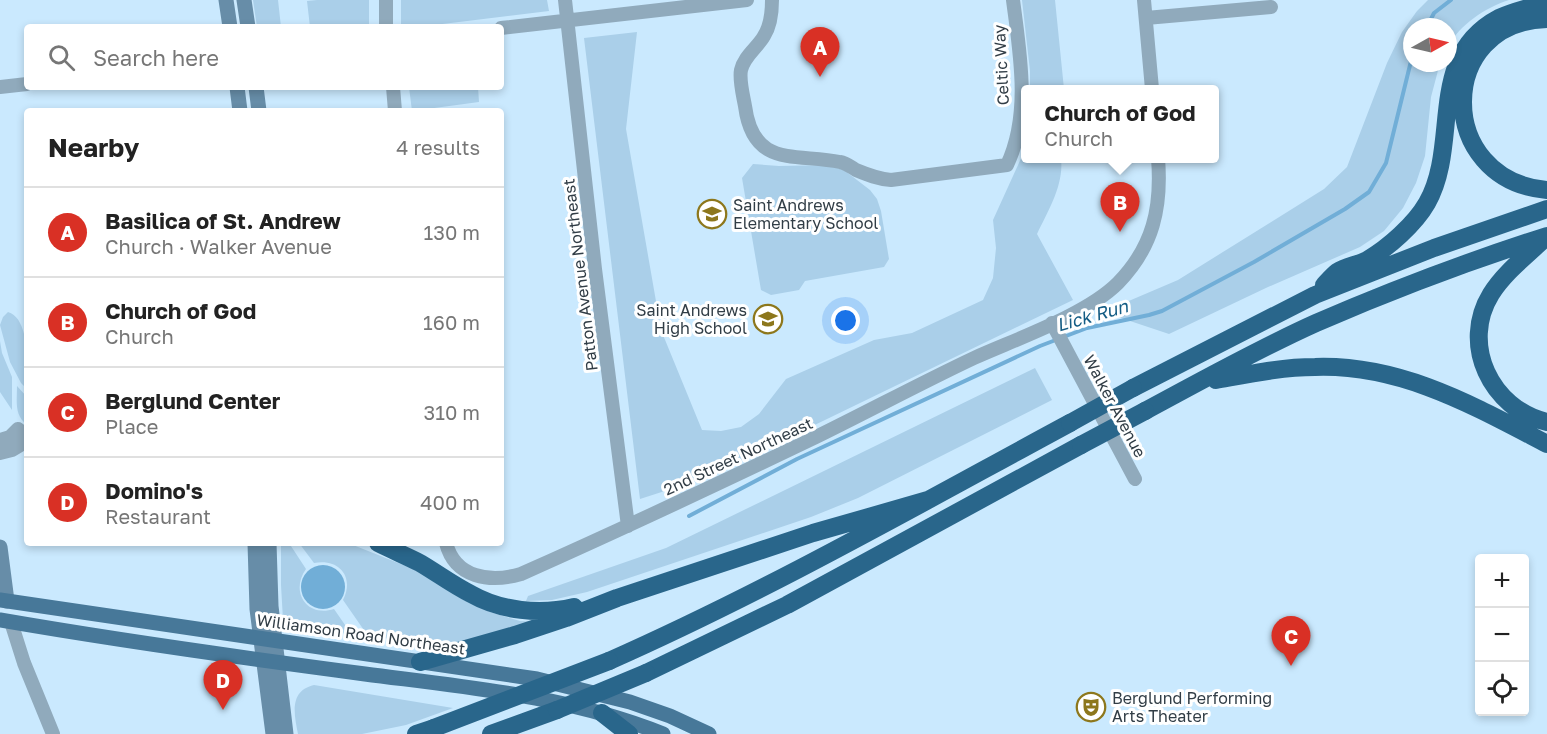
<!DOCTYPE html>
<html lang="en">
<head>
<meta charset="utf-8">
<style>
  :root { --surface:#fff; --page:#f6f6f6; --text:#222; --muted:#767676; --line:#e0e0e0; --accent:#d93025 }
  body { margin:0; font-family:"Golos Text",sans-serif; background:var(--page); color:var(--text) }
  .controls { position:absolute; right:18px; bottom:18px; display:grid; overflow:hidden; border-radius:6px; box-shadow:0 3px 9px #0003 }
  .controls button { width:54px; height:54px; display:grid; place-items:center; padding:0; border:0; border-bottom:2px solid var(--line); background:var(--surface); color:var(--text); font:30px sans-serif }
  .compass { position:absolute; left:1403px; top:18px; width:54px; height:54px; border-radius:50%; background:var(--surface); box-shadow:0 3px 9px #0003; rotate:82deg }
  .you { position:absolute; left:846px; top:321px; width:21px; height:21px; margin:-15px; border:4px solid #fff; border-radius:50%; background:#1a73e8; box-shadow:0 0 0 9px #1a73e833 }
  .badge { display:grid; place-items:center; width:39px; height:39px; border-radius:50%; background:var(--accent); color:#fff; font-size:20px; font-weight:700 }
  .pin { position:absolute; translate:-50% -50px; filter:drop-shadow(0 2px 3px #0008) }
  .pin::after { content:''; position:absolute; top:32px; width:21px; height:18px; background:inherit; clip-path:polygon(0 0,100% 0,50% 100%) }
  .popup { position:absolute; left:1021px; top:85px; width:198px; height:78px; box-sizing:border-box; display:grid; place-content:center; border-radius:6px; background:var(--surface); filter:drop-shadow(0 2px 4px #0005); font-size:20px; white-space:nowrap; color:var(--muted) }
  .popup b { font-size:22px; color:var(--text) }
  .popup::after { content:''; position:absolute; left:50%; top:100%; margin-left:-12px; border:12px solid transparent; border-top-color:var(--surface) }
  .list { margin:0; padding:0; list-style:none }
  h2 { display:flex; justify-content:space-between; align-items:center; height:78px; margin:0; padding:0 24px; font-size:26px }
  h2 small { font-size:20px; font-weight:400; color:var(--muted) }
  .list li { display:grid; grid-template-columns:39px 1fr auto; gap:18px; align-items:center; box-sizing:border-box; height:90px; padding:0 24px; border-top:2px solid var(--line) }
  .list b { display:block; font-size:22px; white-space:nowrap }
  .list p { margin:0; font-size:20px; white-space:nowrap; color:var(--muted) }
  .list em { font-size:20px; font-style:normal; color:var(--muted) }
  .icon { flex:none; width:33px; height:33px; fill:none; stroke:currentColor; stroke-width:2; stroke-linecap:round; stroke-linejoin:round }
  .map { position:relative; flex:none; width:1547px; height:734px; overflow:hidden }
  .search { position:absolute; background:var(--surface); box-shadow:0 3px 9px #0003; left:24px; top:24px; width:480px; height:66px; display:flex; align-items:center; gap:15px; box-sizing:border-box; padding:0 21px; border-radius:6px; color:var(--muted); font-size:22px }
  .panel { position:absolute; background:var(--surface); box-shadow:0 3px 9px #0003; left:24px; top:108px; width:480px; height:438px; border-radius:6px }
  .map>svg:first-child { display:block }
  .green { fill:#aacfe9 }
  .water { fill:#71aed7 }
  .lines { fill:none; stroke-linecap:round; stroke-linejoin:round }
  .stream { stroke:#71aed7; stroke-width:4 }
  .street { stroke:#90aabc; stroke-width:14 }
  .secondary { stroke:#678da8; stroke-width:15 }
  .primary { stroke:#477899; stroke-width:15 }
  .highway { stroke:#29668b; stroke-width:18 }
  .highway-bridge { stroke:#29668b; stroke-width:18 }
  .labels { text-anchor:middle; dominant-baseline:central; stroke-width:6; stroke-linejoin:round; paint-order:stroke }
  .street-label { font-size:16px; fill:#313d46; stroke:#fff }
  .poi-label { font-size:16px; fill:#313d46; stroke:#fff; text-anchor:start }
  .water-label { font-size:18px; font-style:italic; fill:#155d85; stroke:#fff }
</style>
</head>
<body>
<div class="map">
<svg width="1547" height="734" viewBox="0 0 1547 734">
  <rect width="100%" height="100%" fill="#cae9fe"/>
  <path class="green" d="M 253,0 L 278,0 L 281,27 L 257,27 Z
    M 317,0 L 369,0 L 369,26 L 310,27 L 307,1 Z
    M 401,0 L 547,0 L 549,11 L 418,27 L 401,27 Z
    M 1022,0 L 1055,0 L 1064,89 L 1030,89 L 1030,71 Z
    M 1428,0 L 1509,0 C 1485,8 1460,24 1448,47 L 1448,27 L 1412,27 L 1412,63 L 1440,63 L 1431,97 L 1425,156 L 1416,183 L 1403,208 L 1384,231 L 1360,247 L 1268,287 L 1169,334 L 1106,313 L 1124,303 L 1178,280 L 1324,189 L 1347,167 L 1387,63 L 1402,32 L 1417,11 Z
    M 637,32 L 626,129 L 661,330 L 702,430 L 721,431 L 741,427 L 759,414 L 786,379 L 874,340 L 912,333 L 983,300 L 993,278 L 996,248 L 993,220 L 1023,154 L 1025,139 L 1026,158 L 1061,159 C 1064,185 1048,211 1037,234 L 1073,300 L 705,478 L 640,499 L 584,38 Z
    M 409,87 L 478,87 L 479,102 L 412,111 Z
    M 753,164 L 779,166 L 829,165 L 844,170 L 870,190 L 877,199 L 881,211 L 889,259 L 884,267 L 805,281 L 799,290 L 771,295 L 761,290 L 742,178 Z
    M 8,312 C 31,319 27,369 27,389 L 21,383 L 10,362 L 0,325 L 3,317 Z
    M 0,341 L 2,353 L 12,377 L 12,410 L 0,392 Z
    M 1035,368 L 1052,400 L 858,498 L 811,517 L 587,592 L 552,600 L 526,601 L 528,596 L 666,548 Z
    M 17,386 L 27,397 L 27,425 C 14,415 17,401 17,386 Z
    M 281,543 L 289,543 L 306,569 C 290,591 306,618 334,609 L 352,635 L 286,623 L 283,620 L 281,585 Z
    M 299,543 L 348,543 L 416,570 L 464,600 L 490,612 L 520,621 L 540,622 L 455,643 L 429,644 L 368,636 L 343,600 C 355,577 339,558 314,563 Z
    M 314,685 L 453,708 L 406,725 L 362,734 L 298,734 C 294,714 289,691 314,685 Z"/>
  <path class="water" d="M301 587a22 22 0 1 1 44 0a22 22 0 1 1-44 0Z"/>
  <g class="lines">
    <path class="stream" d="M 1427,27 L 1434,13 L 1451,0
      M 689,516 L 797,459 L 1040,346 L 1087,328 L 1149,315 L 1162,311 L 1254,262 L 1345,209 L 1369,192 L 1386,163 L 1412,57"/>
    <path class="street" d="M 565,0 L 595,269 L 628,526
      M 772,0 C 772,12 771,25 764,36 C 758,47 744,56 741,70 C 739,80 743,95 745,106 C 753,168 795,153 840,162 C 846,163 851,167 856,170 C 868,175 878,179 891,180 L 1007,165 C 1031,114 1020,54 1013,0
      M 1144,0 L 1152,89
      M 1146,18 L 1271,7
      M 386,27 L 386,0
      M 501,28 L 747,0
      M 0,87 L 27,84
      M 393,87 L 395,111
      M 1052,323 L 1135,479
      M 0,440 L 10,437 L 18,429 L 27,436
      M 0,453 L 12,450 L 27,441
      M 446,543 C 455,578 490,583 521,574 C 620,530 718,484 816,437 C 869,411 921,383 974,358 C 1016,339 1086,315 1118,283 C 1153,247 1162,208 1158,158
      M 11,622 L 24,663 L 53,734"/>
    <path class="secondary" d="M 226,0 L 230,27
      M 244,0 L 248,27
      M 237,87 L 240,111
      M 256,87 L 259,111
      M 255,543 L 257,609 L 273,734
      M 269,543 L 271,606 L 286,734
      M 0,547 L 7,601"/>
    <path class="primary" d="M 0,600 L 537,679 L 630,702 L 670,716 L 709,734
      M 0,620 C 121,641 243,658 365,674 C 465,687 569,696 663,734"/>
    <path class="highway" d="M 1547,19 C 1436,21 1434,180 1547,190
      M 1543,240 C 1525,257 1504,273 1491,294 C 1460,344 1491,409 1547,422
      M 1324,285 C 1328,281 1332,276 1337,272 C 1346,266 1358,265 1367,260 C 1388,248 1415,224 1427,203 C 1461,143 1425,57 1499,18 C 1514,11 1531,7 1547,3
      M 1216,380 C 1249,374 1282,367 1315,367 C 1401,364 1474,406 1547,444
      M 1133,388 L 1315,295 L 1434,248 L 1547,209
      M 1145,411 C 1201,381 1258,349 1316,323 C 1392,290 1469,261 1547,236
      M 378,543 C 392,550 406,556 420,563 C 437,573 453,585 471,594 C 501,611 540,615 574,607
      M 609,661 C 767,591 918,505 1070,423
      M 420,662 L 515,635 L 566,618 L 617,598 L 813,533 L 928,500
      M 646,673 L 787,605 L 1081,445
      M 602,713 L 629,734
      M 416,734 L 434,728
      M 491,734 L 557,710"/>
    <path class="highway-bridge" d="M 1070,423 L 1133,388
      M 1081,445 L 1145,411
      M 557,710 L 646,673
      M 434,728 L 609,661"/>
  </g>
  <defs>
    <g id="school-ring" transform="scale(1.5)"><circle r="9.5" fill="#fff" stroke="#8d771c" stroke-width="1.5"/><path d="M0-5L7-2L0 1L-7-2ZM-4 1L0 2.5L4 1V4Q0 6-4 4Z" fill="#8d771c"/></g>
    <g id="theatre-ring" transform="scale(1.5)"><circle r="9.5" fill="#fff" stroke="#8d771c" stroke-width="1.5"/><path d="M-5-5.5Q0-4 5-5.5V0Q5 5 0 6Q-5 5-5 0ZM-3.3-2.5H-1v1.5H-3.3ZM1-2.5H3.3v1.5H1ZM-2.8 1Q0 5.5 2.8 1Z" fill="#8d771c"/></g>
  </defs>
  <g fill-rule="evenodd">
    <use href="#school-ring" x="712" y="214"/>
    <use href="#school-ring" x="768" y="319"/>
    <use href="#theatre-ring" x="1091" y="707"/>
  </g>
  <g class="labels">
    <g class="street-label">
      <text transform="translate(1001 65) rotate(-93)">Celtic Way</text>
      <text transform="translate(580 275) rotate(-97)">Patton Avenue Northeast</text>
      <text transform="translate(1115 406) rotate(62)">Walker Avenue</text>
      <text transform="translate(738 456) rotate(-25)">2nd Street Northeast</text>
      <text transform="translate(361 634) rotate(8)">Williamson Road Northeast</text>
    </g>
    <g class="poi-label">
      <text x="733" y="205">Saint Andrews<tspan x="733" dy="18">Elementary School</tspan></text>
      <text x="747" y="310" text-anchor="end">Saint Andrews<tspan x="747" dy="18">High School</tspan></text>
      <text x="1112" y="698">Berglund Performing<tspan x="1112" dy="18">Arts Theater</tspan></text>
    </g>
    <g class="water-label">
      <text transform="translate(1092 315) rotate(-16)">Lick Run</text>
    </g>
  </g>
</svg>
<div class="controls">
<button>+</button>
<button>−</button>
<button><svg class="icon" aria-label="locate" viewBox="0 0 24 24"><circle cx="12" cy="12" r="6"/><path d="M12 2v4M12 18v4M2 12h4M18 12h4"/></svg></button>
</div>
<svg class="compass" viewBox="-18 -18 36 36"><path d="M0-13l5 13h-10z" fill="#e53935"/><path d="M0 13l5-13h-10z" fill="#767676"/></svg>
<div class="you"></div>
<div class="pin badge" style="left:820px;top:77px">A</div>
<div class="pin badge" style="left:1120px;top:232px">B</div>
<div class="popup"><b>Church of God</b>Church</div>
<div class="pin badge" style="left:1291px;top:666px">C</div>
<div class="pin badge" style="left:223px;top:710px">D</div>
<div class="search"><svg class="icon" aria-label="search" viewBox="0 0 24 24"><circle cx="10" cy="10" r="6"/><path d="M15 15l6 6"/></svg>Search here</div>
<section class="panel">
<h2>Nearby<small>4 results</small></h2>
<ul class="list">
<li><span class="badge">A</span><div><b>Basilica of St. Andrew</b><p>Church · Walker Avenue</p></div><em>130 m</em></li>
<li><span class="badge">B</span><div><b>Church of God</b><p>Church</p></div><em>160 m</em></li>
<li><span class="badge">C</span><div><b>Berglund Center</b><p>Place</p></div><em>310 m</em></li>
<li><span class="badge">D</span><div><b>Domino's</b><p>Restaurant</p></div><em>400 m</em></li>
</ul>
</section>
</div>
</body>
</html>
